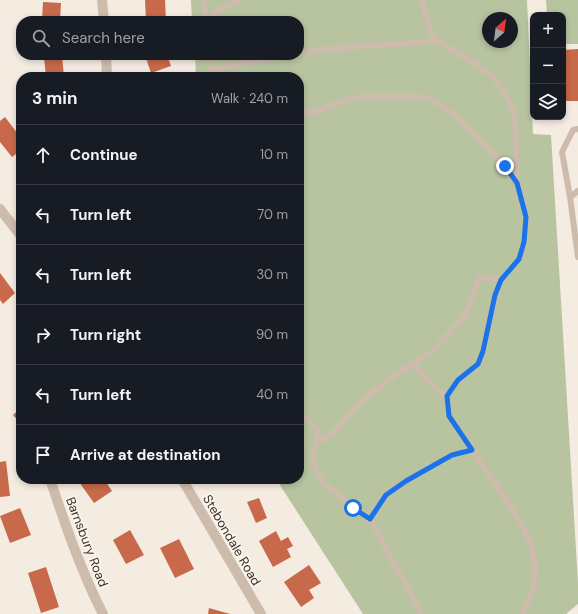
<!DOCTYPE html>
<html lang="en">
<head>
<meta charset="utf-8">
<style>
  :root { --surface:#171b24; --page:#20242c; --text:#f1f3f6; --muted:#9ea1a6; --line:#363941 }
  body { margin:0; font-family:"DM Sans",sans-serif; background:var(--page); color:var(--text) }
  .controls { position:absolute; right:12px; top:12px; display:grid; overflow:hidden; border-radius:8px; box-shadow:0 2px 6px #0003 }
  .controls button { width:36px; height:36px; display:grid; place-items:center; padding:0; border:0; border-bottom:1px solid var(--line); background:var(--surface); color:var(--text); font:20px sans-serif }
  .compass { position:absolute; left:482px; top:12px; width:36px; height:36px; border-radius:50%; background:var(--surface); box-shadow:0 2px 6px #0003; rotate:28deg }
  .stop { position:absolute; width:12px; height:12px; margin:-9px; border:3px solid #1a73e8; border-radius:50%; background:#fff }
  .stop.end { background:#1a73e8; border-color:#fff; box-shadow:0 1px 4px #0008 }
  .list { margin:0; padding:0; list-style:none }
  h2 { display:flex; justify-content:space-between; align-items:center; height:52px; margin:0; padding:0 16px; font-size:17px }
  h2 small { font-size:13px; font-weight:400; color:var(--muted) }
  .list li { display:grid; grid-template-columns:26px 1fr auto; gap:12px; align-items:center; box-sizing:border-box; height:60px; padding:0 16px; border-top:1px solid var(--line) }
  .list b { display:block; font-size:15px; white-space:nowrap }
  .list em { font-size:13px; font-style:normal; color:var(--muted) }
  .icon { flex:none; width:22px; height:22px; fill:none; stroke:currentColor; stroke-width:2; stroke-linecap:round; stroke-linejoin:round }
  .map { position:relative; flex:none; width:578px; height:614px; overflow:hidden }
  .search { position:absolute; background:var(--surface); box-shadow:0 2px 6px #0003; left:16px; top:16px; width:288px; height:44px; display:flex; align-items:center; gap:10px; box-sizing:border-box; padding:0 14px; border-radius:16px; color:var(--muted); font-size:15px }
  .panel { position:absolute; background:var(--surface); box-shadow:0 2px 6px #0003; left:16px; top:72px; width:288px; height:412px; border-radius:16px }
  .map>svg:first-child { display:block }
  .green { fill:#b8c4a0; fill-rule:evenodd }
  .building { fill:#c8694b }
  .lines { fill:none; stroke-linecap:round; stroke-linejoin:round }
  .lane { stroke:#cdbbac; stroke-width:6 }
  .street { stroke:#cdbbac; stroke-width:10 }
  .route { stroke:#1a73e8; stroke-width:5 }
  .labels { text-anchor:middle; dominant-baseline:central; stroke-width:3.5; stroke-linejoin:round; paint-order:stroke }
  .street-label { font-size:13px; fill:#3b302b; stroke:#fbf5ee }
</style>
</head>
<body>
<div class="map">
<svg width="578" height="614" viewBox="0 0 578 614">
  <rect width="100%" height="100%" fill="#f4ebe1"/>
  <path class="green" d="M 191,0 L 527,0 L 533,134 L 551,135 L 578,583 L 578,604 L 566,614 L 363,614 L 276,479 L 299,479 L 299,77 L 196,77 L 195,55 L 299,55 L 299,21 L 192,21 ZM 488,18 L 512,18 L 512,42 L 488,42 Z
    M 546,0 L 578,0 L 578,44 L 563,44 L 563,15 L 547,15 Z"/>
  <path class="building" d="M 145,0 L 165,0 L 166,21 L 146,21 Z
    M 43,2 L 61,3 L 60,21 L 42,21 Z
    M 578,49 L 578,101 L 563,101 L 563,50 Z
    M 62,55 L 64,77 L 46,77 L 44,57 Z
    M 145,55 L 167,55 L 171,66 L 151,73 Z
    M 5,117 L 21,138 L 21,150 L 12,157 L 0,142 L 0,121 Z
    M 0,273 L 15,293 L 3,304 L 0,300 Z
    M 21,408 L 21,424 L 13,415 Z
    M 6,461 L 10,496 L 0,497 L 0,462 Z
    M 77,479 L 104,479 L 112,491 L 94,503 Z
    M 259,498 L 267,518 L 256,523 L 247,502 Z
    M 20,508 L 31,535 L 10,543 L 0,516 Z
    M 130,530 L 144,555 L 126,564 L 113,540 Z
    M 276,531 L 281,541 L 288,537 L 293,546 L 287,549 L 291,557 L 273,567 L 259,541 Z
    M 179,539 L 194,569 L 175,578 L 160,548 Z
    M 309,565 L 321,583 L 309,590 L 314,598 L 301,607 L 284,582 Z
    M 46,567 L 59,607 L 41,613 L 28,573 Z
    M 209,608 L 230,614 L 208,614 Z"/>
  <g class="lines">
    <path class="lane" d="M 203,0 L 207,21
      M 422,0 L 427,19 L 434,39 L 476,64 L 494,78 L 508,98 L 515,118 L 517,183 L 526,217 L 524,242 L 519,259 L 501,280 L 495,295 L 483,351 L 478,364 L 458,380 L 447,396 L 449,416 L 515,513 L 530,541 L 535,563 L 534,586 L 526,607 L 522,614
      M 209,21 L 217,11 L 239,0
      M 299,53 L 324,49 L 439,41
      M 208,55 L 212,77
      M 211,71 L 236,64 L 289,55
      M 299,114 L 317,111 L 346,100 L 365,96 L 410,96 L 430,98 L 453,114 L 505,166 L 517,183
      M 578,129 L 573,130 L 562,152 L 570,197 L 578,257
      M 570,197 L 578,191
      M 413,364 L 439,392 L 447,396
      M 299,411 L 315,428 L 318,433 L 317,443 L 312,457 L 316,470 L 325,484 L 353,508 L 371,519 L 388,553 L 422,614
      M 317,443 L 332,434 L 364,399 L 394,376 L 430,353 L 464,317 L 480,277 L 501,280
      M 371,519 L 386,495 L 406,481 L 452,455 L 472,450"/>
    <path class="street" d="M 102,0 L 104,21
      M 106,55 L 107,77
      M 0,209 L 21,236
      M 50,479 C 65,524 81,571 103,614
      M 182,479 L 261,614"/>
  </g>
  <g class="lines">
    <path class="route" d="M 353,508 L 370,519 L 386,495 L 406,481 L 452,455 L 472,450 L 449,416 L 447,396 L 458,380 L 478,364 L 483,351 L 495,295 L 501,280 L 519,259 L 524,242 L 526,217 L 517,183 L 505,166"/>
  </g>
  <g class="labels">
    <g class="street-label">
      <text transform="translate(232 540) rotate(60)">Stebondale Road</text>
      <text transform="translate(87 542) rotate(69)">Barnsbury Road</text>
    </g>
  </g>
</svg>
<div class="controls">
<button>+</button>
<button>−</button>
<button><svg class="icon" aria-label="layers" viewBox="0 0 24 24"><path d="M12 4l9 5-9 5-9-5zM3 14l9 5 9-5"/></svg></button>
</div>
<svg class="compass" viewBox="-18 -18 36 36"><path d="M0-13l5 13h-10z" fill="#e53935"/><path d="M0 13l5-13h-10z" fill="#9ea1a6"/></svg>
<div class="stop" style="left:353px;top:508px"></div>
<div class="stop end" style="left:505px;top:166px"></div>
<div class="search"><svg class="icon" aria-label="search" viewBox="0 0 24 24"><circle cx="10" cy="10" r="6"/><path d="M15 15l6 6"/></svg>Search here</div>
<section class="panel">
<h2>3 min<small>Walk · 240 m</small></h2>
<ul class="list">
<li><svg class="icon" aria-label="ahead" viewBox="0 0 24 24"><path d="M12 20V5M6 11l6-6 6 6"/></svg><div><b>Continue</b></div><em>10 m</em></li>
<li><svg class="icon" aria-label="left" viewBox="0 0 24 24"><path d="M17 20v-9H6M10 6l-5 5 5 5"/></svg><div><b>Turn left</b></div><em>70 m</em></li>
<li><svg class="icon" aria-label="left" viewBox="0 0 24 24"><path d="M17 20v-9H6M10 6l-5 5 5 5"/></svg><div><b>Turn left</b></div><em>30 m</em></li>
<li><svg class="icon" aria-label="right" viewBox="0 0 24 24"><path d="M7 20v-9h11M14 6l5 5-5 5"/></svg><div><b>Turn right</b></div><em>90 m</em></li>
<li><svg class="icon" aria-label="left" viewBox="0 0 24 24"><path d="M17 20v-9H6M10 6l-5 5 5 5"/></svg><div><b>Turn left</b></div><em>40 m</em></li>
<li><svg class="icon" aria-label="arrive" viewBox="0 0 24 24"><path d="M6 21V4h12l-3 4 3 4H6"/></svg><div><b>Arrive at destination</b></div></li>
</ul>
</section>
</div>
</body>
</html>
